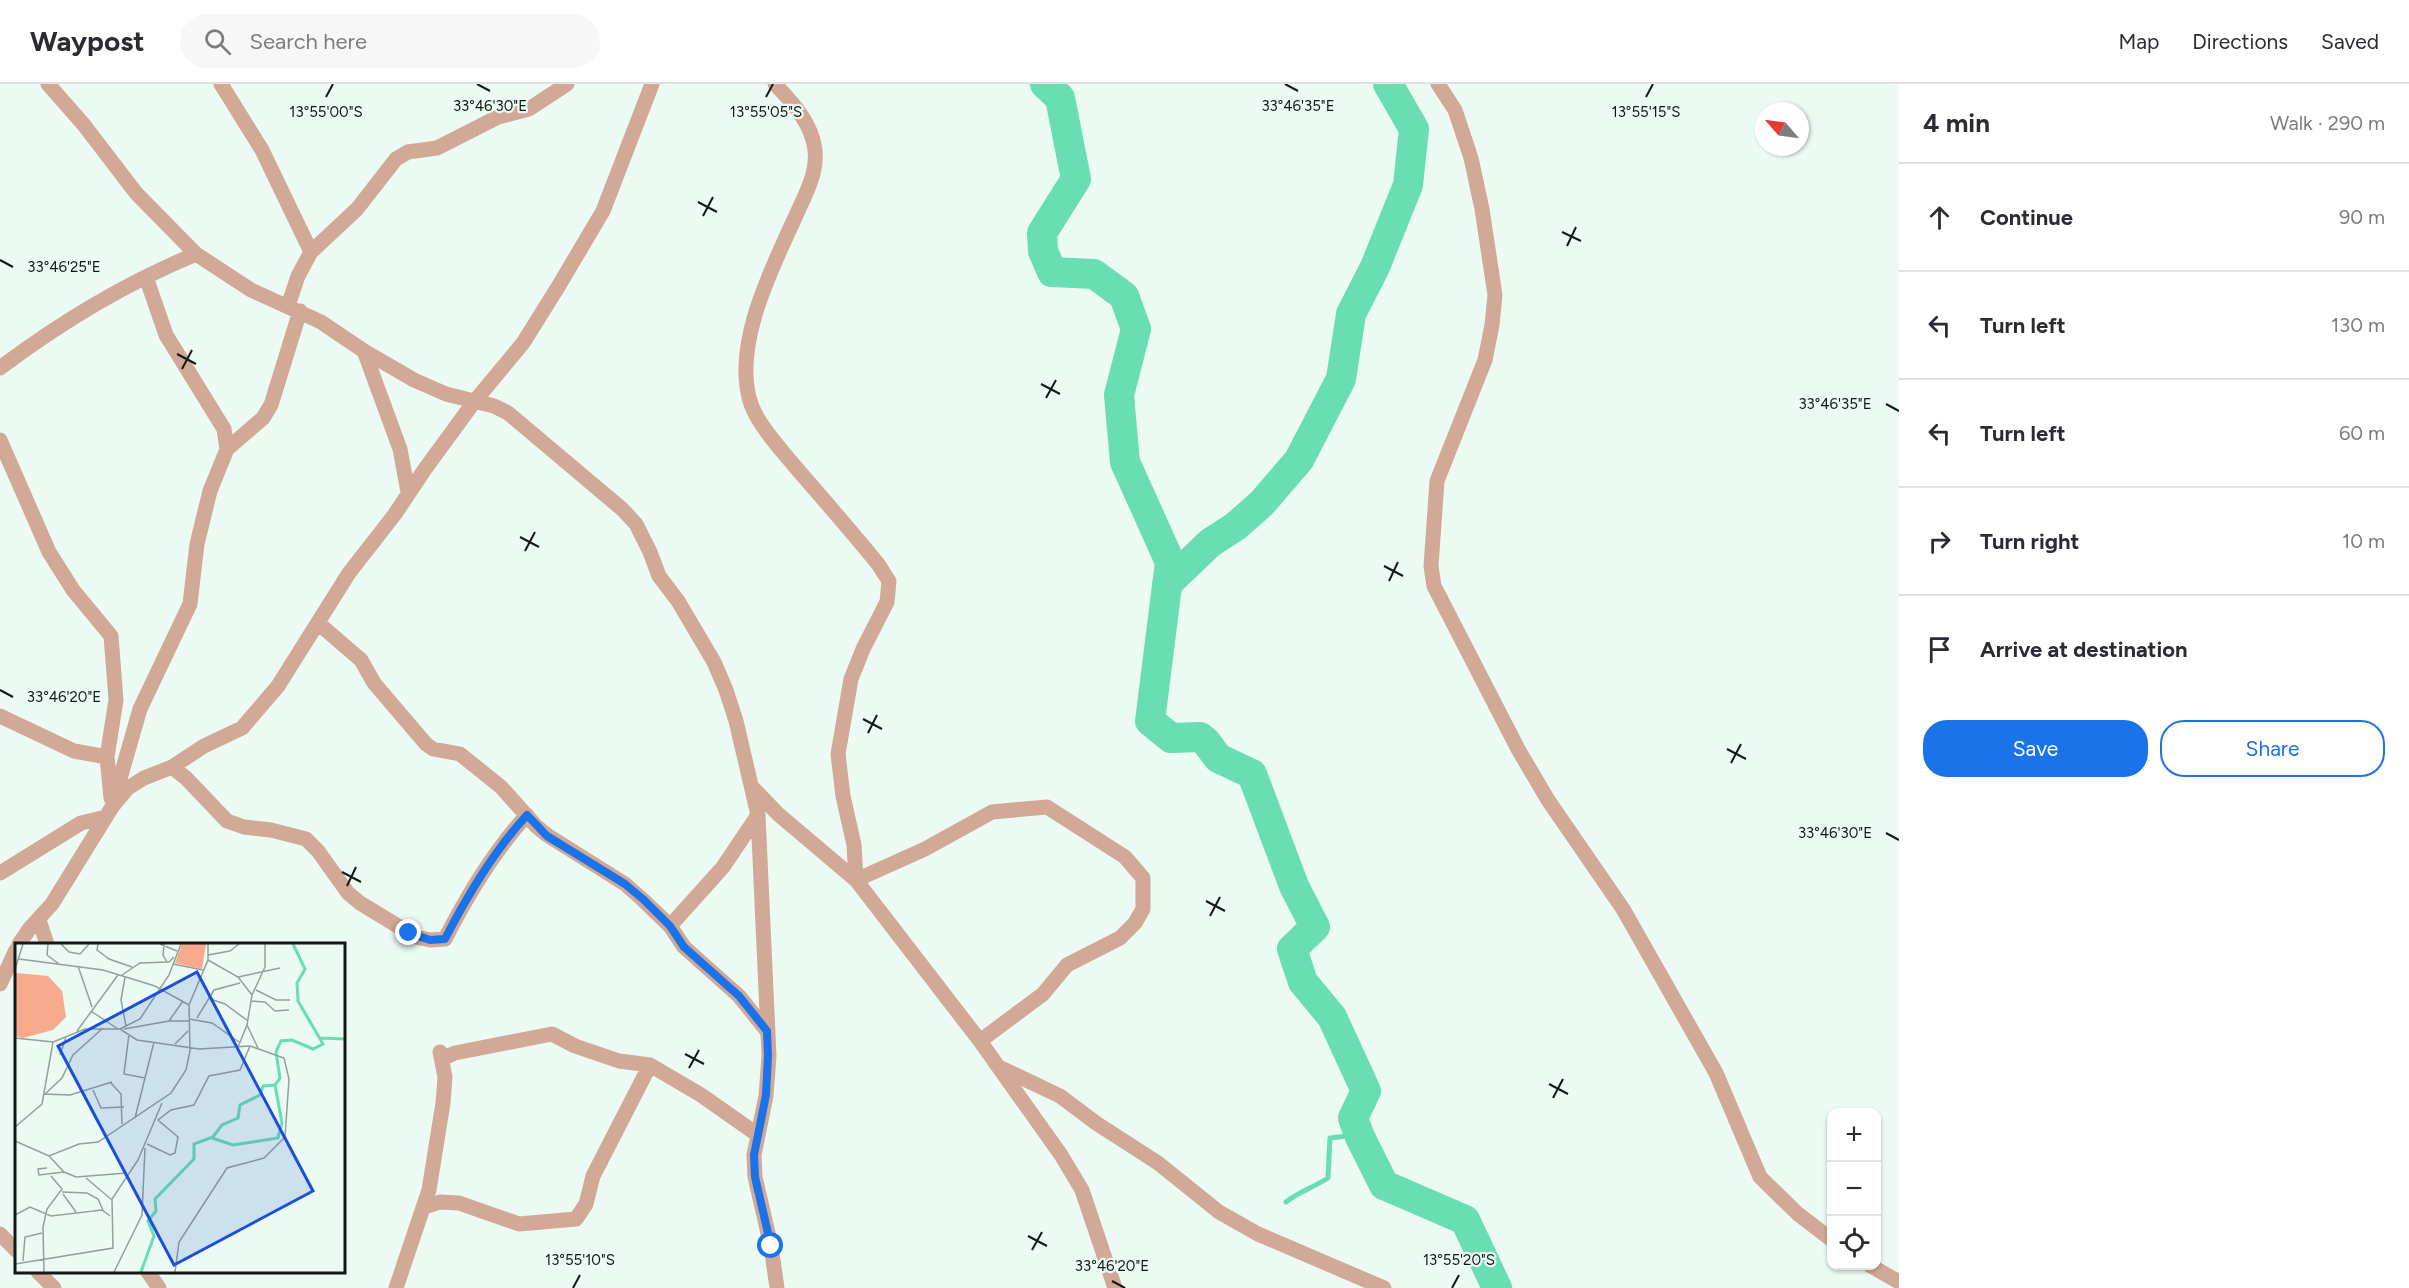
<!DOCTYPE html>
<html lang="en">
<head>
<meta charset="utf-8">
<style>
  :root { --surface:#fff; --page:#f7f7f7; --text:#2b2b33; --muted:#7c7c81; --line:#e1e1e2; --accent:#1a73e8 }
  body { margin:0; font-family:Figtree,sans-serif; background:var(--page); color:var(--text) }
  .controls { position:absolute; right:18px; bottom:18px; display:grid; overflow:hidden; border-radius:12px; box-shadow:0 2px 4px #0004 }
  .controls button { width:54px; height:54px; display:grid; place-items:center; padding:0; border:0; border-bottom:2px solid var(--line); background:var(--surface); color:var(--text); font:30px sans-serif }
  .compass { position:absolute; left:1755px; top:18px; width:54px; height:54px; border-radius:50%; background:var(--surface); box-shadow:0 2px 4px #0004; rotate:298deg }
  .stop { position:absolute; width:18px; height:18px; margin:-14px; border:4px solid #1a73e8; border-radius:50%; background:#fff }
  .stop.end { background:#1a73e8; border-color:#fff; box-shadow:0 2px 6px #0008 }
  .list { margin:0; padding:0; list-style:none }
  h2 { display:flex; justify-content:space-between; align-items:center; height:78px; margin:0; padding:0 24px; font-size:26px }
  h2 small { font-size:20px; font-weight:400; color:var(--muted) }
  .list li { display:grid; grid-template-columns:39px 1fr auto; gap:18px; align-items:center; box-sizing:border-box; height:108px; padding:0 24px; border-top:2px solid var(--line) }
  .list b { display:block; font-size:22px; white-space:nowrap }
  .list em { font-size:20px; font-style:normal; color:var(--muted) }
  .actions { display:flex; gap:12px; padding:18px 24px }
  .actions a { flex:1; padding:14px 0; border:2px solid var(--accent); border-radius:24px; text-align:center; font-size:21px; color:var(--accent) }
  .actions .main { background:var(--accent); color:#fff }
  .icon { flex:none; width:33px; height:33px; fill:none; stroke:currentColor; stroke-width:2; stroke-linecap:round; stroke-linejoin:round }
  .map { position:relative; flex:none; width:1899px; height:1204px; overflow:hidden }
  header { display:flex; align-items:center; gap:36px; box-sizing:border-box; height:84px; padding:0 30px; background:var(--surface); border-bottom:2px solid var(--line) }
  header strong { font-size:28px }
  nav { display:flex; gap:33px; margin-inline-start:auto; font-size:21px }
  .search { width:420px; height:54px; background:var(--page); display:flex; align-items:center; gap:15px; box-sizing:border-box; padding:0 21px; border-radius:33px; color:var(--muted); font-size:22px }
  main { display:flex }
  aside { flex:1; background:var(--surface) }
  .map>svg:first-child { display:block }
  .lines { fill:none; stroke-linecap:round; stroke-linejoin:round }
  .stream { stroke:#69deb1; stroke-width:5 }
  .river { stroke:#69deb1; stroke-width:30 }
  .minor { stroke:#d2a897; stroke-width:15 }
  .route { stroke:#1a73e8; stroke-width:8 }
  .ticks { fill:none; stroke:#141917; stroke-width:2 }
  .inset-river { fill:none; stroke:#69deb1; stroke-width:3 }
  .inset-road { fill:none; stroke:#95a09b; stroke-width:1.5 }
  .view { fill:#1d4ed8; fill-opacity:0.15; stroke:#1d4ed8; stroke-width:3 }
  .inset-edge { fill:none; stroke:#141917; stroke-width:3 }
  .ticks-label { font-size:15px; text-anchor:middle; fill:#141917; stroke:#ebfaf3; stroke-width:4.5; stroke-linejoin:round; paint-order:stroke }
</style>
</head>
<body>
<header>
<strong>Waypost</strong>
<div class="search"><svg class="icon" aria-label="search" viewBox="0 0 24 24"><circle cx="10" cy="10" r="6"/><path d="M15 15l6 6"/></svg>Search here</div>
<nav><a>Map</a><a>Directions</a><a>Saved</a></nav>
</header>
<main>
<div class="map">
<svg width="1899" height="1204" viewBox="0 0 1899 1204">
  <rect width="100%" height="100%" fill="#ebfaf3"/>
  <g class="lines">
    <path class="stream" d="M 1286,1118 C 1299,1108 1314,1103 1328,1094 L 1330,1054 L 1355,1051 L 1360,1053"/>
    <path class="river" d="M 1045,0 L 1060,14 L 1076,95 L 1042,149 L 1043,167 L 1052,188 L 1094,190 L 1124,212 L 1136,245 L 1119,311 L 1125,378 L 1170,478 L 1150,637 L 1171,654 L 1200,653 L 1207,659 L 1218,674 L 1252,690 L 1294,802 L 1315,843 L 1292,865 L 1303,898 L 1332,933 L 1366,1007 L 1353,1034 L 1360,1053 L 1384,1101 L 1465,1136 L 1497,1204
      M 1167,500 L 1210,459 L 1236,442 L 1262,419 L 1299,376 L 1341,295 L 1351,230 L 1375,183 L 1408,101 L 1414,45 L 1388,0"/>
    <path class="minor" d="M 48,0 L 84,41 L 136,109 L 196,170 L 251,206 L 321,238 L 364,267 L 414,296 L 446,310 L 494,322 L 508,329 L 622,425 L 636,440 L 650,468 L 659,492 L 678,517 L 714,578 L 726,606 L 736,637 L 758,731 L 769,972 L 766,1012 L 754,1071 L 755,1093 L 771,1162 L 777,1204
      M 221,0 L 262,66 L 311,168
      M 775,0 C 790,16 807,34 813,56 C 822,85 804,112 793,138 C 770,188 732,264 751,320 C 758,341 784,369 798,386 C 825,417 852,448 878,480 L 889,497 L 887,518 L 863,565 L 851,595 L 838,670 L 843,712 L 854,761 L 856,796 L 925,765 L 992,728 L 1047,723 L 1125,773 L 1143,794 L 1143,825 L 1135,839 L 1120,854 L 1067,881 L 1043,910 L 980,957
      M 1438,0 L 1455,26 L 1471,74 L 1482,125 L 1495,211 L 1492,241 L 1485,276 L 1437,397 L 1431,482 L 1434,502 L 1518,665 L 1548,716 L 1623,825 L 1716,989 L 1760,1093 L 1798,1130 L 1832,1156
      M 288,222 L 298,192 L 311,168 L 357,125 L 396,75 L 408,68 L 437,64 L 498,33 L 529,25 L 567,0
      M 364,267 L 400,365 L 408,408
      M 0,284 C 61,238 126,199 196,170
      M 0,356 L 49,468 L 73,506 L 111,552 L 116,616 L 107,673 L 111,714
      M 227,365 L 263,334 L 271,321 L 300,227
      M 318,539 L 361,576 L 374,599 L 426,660 L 433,665 L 460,670 L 501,703 L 536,742 L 547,751 L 625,800 L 643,816 L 670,842 L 684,863 L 739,912 L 767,947
      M 0,632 L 74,667 L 107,673
      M 172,683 L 186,694 L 227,737 L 244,743 L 271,746 L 306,755 L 318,767 L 348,809 L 360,819 L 416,853 L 430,856 L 445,855 C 468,810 493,768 527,731
      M 752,703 L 778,730 L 856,796 L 980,957 L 1061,1071 L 1082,1106 L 1115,1204
      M 113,719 L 140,625 L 190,520 L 197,460 L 210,407 L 227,365 L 224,345 L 166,251 L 146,193
      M 0,789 L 81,739 L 106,733
      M 39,836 L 47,860
      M 670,842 L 723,783 L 758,731
      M 19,860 L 30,844 L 52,820 L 112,723 L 128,704 L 144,694 L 172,683 L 204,662 L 242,644 L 278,602 L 349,489 L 395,430 L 425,385 L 474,318 L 523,259 L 558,203 L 603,127 L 652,0
      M 0,900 L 16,866
      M 442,975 L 455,969 L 552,950 L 575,962 L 619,977 L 650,981 L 701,1011 L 758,1051
      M 999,983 L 1060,1012 L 1096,1039 L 1158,1079 L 1219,1128 L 1258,1150 L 1384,1204
      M 425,1123 L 440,1118 L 459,1119 L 519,1140 L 576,1135 L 586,1120 L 593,1092 L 650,981
      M 0,1150 L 16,1166
      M 1871,1182 L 1899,1198
      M 38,1188 L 54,1204
      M 148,1188 L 159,1204
      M 396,1204 L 429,1106 L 443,1019 L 445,993 L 440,968"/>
  </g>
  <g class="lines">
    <path class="route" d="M 409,849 L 430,856 L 445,855 C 468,810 493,768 527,731 L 547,752 L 625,800 L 644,816 L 670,842 L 684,863 L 739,912 L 767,947 L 768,972 L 766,1011 L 754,1071 L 755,1093 L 771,1162"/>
  </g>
  <path class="ticks" d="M 477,0 L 490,7M 1285,0 L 1298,7M 326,13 L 333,0M 766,13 L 773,0M 1646,13 L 1653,0M 698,118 L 717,128M 703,132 L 713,113M 1562,148 L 1581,157M 1567,162 L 1576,143M 0,176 L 13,183M 177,270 L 196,280M 182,285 L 192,266M 1041,300 L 1060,310M 1046,314 L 1056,296M 1886,320 L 1899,327M 520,453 L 539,463M 525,467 L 535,448M 1384,482 L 1403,492M 1389,497 L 1398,478M 0,606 L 13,613M 863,635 L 882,645M 868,649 L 877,631M 1727,665 L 1746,675M 1731,679 L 1741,660M 1886,749 L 1899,756M 342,788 L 361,798M 347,802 L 356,783M 1206,817 L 1225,827M 1210,832 L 1220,813M 685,970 L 704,980M 689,984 L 699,966M 1549,1000 L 1568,1010M 1553,1014 L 1563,995M 1028,1152 L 1047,1162M 1032,1166 L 1042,1148M 1112,1197 L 1125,1204M 573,1204 L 580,1191M 1452,1204 L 1459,1191"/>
  <g transform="translate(15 859)">
    <rect width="330" height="330" fill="#ebfaf3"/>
    <path d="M 167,1 L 191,1 L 187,26 L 160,20 ZM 1,30 L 33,33 L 47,48 L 51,74 L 38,87 L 8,95 L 0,93 Z" fill="#f7aa8c"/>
    <path class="inset-river" d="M 305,95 L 330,96M 197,195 L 218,202 L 263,195 L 267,180 L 260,142M 126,329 L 139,293 L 133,278 L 141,268 L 140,256 L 179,216 L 179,201 L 198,194 L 207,182 L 223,175 L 225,162 L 245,152 L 248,143 L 260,142 L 265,135 L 261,109 L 266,98 L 277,97 L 298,106 L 308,101 L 283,58 L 282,40 L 290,26 L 278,1"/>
    <path class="inset-road" d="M 33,1 L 32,12 L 44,21M 46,1 L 54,9 L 65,11 L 74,1M 83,1 L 82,7 L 94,16 L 117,24M 145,1 L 162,8M 149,1 L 148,12 L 152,19M 193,12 L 215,8 L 224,1M 4,16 L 88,27 L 140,43 L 174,62M 193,17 L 223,34 L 237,52M 158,21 L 188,27M 63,23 L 77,64M 0,26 L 8,1M 107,32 L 125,20 L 154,19 L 159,14M 110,34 L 106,57 L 111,83M 223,34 L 265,25M 241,47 L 261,57 L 275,57M 195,56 L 210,61 L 233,78M 236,58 L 250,59 L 260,68 L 274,67M 76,68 L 103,86M 182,75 L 199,47 L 225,40M 174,76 L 197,80 L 224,99M 154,78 L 174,78M 232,82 L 243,105M 105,86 L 125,76 L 154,32 L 166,1M 109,86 L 154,78 L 168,58M 62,88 L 103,32M 114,91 L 109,131 L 130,135M 0,95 L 38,99M 160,101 L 173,88M 223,104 L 232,82 L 237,52 L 250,24 L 250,1M 45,112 L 51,94M 96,140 L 106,151 L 107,181M 78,147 L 86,165 L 109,164M 29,151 L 55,152 L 97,139M 30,151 L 47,135 L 58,112 L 88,85M 120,175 L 139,99M 0,184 L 27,161 L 38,99 L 70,86 L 105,86 L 122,97 L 184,106 L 235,103 L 269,115 L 274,136 L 270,194 L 249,215 L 212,225 L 164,299 L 160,329M 0,198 L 34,213 L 64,201 L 83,199 L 156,150 L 171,127 L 175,108 L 174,62 L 193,17 L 193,1M 132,201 L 155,212 L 160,210 L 163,194 L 143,177 L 156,167 L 179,162 L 194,133 L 225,127 L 235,103M 34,213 L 49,229 L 61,234 L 112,230M 32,225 L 23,226 L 24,232 L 49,229M 71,235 L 97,257M 47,249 L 72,250 L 83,256 L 88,267M 48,251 L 61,269M 0,272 L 15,264 L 36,273 L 87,267 L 95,273M 8,318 L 10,294 L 27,290M 0,321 L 98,305 L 97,256 L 123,217 L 147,160M 29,329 L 28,284 L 32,266 L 47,246 L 36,233M 99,329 L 127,272 L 130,205"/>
    <path class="view" d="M 182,29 L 298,248 L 159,322 L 43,103 Z"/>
    <rect width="330" height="330" class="inset-edge"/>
  </g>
  <g class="ticks-label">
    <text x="490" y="27">33°46'30"E</text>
    <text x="1298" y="27">33°46'35"E</text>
    <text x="326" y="33">13°55'00"S</text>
    <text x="766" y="33">13°55'05"S</text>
    <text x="1646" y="33">13°55'15"S</text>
    <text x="64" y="188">33°46'25"E</text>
    <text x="1835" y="325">33°46'35"E</text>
    <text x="64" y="618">33°46'20"E</text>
    <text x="1835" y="754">33°46'30"E</text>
    <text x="580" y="1181">13°55'10"S</text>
    <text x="1459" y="1181">13°55'20"S</text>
    <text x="1112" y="1187">33°46'20"E</text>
  </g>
</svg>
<div class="controls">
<button>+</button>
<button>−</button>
<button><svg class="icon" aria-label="locate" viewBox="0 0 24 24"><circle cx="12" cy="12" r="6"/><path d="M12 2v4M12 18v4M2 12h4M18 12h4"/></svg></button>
</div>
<svg class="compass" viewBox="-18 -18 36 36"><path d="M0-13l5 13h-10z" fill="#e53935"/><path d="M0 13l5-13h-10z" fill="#7c7c81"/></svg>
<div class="stop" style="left:771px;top:1162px"></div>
<div class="stop end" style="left:409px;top:849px"></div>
</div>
<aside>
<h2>4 min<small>Walk · 290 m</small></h2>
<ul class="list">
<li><svg class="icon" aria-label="ahead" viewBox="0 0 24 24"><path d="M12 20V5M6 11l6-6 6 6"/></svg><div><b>Continue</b></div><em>90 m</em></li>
<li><svg class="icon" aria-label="left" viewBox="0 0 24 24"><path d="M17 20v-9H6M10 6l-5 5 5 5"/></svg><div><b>Turn left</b></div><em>130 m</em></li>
<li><svg class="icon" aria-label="left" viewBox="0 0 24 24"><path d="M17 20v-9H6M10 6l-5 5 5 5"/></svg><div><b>Turn left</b></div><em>60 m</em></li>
<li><svg class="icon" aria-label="right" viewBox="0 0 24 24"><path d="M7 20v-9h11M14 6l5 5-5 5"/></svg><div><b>Turn right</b></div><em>10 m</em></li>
<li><svg class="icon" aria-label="arrive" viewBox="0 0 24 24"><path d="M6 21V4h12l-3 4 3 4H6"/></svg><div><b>Arrive at destination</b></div></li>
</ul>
<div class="actions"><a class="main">Save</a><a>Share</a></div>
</aside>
</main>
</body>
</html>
